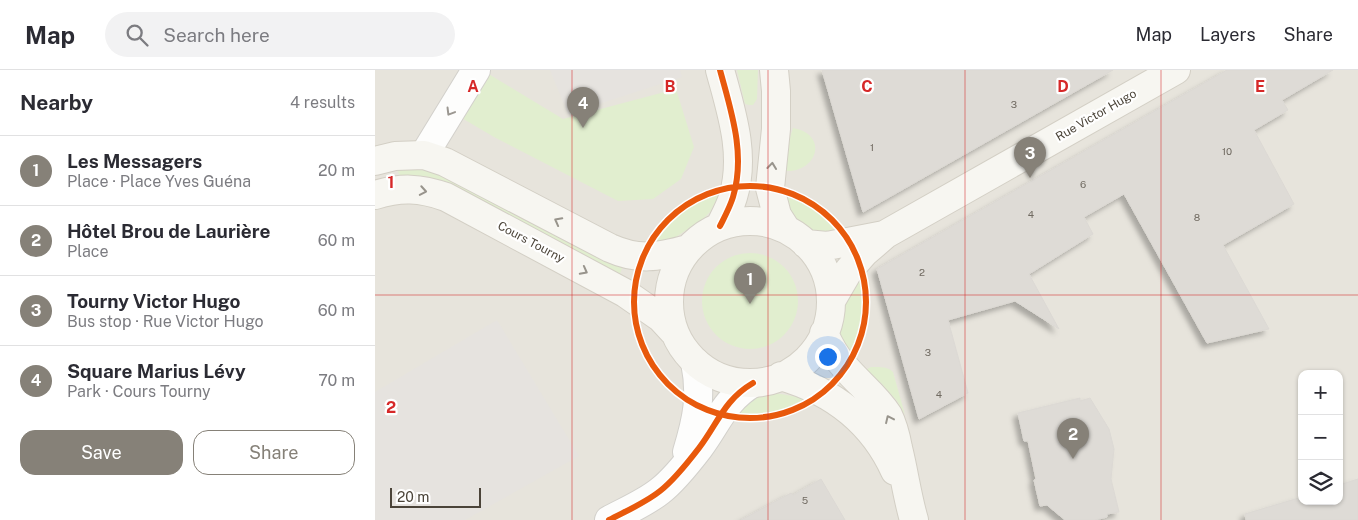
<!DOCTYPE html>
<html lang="en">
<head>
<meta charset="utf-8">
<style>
  :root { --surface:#fff; --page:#f2f2f3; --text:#2b2b33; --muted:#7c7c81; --line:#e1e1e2; --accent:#868178 }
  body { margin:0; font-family:"Public Sans",sans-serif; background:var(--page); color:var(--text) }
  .controls { position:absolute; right:15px; bottom:15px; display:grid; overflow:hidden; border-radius:10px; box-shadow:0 1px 4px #0004 }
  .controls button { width:45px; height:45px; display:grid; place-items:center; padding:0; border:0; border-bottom:1px solid var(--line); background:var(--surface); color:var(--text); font:25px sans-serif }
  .scale { position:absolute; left:15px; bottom:12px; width:91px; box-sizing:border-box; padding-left:5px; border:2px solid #4b4439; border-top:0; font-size:14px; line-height:18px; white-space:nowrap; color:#4b4439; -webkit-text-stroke:4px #fff; paint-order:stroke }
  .you { position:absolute; left:452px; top:286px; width:18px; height:18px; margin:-12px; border:4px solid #fff; border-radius:50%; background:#1a73e8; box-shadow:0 0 0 8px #1a73e833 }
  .badge { display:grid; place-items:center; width:32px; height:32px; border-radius:50%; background:var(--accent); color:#fff; font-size:16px; font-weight:700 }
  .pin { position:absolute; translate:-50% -41px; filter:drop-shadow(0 1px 2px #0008) }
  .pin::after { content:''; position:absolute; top:26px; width:18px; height:15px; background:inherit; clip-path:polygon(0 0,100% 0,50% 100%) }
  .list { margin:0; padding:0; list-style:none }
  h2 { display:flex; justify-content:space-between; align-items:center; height:65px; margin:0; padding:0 20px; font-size:21px }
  h2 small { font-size:16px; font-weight:400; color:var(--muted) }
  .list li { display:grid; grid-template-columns:32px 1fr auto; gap:15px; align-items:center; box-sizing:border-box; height:70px; padding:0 20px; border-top:1px solid var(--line) }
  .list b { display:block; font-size:19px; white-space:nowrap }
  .list p { margin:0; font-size:16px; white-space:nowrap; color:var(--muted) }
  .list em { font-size:16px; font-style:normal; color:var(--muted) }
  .actions { display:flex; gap:10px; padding:15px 20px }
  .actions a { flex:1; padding:11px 0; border:1px solid var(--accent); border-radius:15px; text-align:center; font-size:18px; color:var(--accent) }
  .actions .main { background:var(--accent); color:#fff }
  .icon { flex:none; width:28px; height:28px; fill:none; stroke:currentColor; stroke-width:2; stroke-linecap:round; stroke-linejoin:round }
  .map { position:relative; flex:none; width:983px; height:450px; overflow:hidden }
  header { display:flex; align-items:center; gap:30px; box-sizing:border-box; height:70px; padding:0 25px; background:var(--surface); border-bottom:1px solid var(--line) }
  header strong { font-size:24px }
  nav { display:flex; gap:28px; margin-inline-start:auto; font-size:18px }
  .search { width:350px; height:45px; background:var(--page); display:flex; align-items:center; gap:12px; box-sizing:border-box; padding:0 18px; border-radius:28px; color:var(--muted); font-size:19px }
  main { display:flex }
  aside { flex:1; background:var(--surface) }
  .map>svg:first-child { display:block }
  .residential { fill:#e7e4dc; fill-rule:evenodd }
  .green { fill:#e1eecf }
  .parking { fill:#e6e3df }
  .building { fill:#dedbd6; stroke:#dcd9d4; filter:url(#shadow) }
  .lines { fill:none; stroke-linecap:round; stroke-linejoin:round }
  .street-casing { stroke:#d2d0cb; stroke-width:30 }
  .secondary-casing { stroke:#d3cfc5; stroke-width:30 }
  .street { stroke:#fdfdfc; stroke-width:28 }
  .secondary { stroke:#f7f6f1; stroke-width:28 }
  .cycleway-casing { stroke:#fff; stroke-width:9 }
  .cycleway { stroke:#e8590c; stroke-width:6 }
  .oneway { stroke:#9b9791 }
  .oneway2 { stroke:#98948c }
  .grid { fill:none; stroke:#d62828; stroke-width:1; stroke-opacity:0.55 }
  .labels { text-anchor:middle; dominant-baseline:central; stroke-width:4.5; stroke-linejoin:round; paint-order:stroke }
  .number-label { font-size:10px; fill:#706a61 }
  .street-label { font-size:12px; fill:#4b4439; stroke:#fff }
  .grid-label { font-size:16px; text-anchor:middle; font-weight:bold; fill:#d62828; stroke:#fff; stroke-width:4.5; stroke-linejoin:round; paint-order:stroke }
</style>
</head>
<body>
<header>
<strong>Map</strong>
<div class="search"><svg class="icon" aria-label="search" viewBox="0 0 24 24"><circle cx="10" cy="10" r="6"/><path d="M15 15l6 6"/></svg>Search here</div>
<nav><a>Map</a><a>Layers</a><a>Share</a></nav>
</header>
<main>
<aside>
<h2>Nearby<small>4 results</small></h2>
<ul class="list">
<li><span class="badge">1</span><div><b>Les Messagers</b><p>Place · Place Yves Guéna</p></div><em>20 m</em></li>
<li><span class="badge">2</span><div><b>Hôtel Brou de Laurière</b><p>Place</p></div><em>60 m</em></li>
<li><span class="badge">3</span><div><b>Tourny Victor Hugo</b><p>Bus stop · Rue Victor Hugo</p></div><em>60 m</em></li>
<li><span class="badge">4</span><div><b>Square Marius Lévy</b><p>Park · Cours Tourny</p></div><em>70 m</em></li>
</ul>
<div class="actions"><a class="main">Save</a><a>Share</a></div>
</aside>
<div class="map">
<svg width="983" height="450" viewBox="0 0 983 450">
  <defs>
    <filter id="shadow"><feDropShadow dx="-4.5" dy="4.5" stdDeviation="2.5" flood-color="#0004"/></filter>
  </defs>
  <rect width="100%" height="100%" fill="#f4f2ee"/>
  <path class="residential" d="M 0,0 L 983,0 L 983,450 L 0,450 ZM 927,304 L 964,304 L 964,431 L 927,431 Z"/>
  <path class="green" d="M 362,0 L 383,0 L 382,29 L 378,35 L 374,35 L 370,34 Z
    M 112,3 L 188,49 L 301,19 L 319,77 L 306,109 L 278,129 L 243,131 L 119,67 L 85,47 Z
    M 418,58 C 457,65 440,108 404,100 Z
    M 32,98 L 55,100 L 65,103 L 248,195 L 245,204 L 68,111 L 50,106 L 25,107 L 22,99 Z
    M 337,125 L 344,125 L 335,142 L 328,149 L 298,169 L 282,173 L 281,170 C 293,150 314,133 337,125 Z
    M 409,127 C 430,128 454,146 463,165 L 440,163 L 422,149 L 412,136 Z
    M327 231a48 48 0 1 1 96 0a48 48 0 1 1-96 0Z
    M 485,211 C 490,236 486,262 475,284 L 468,273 L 465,263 L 470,234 L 478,218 Z
    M 496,297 C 504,297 512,296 518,302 L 530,345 L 522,331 L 507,314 L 490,300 Z
    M 400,323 L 417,326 L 430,329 C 415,338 376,352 359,342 L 382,325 Z"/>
  <path class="parking" d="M 175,0 L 305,0 L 307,7 L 193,44 Z
    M 122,250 L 204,386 L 90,450 L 0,450 L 0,322 Z"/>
  <path class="building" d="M 447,0 L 738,0 L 488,142 Z
    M 852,0 L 958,0 L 907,30 L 913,40 L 879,60 L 919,134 L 848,175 L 894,259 L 832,273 L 749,124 L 709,147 L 718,164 L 654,204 L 684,259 L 640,231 L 573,250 L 593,323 L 544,349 L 502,199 Z
    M 705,328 L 705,331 L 715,328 L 734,359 L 739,379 L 736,409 L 744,442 L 732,444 L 732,447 L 720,450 L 690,450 L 672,435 L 665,436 L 659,410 L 661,409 L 653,371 L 649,371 L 643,343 Z
    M 446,409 L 470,450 L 366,450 L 416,423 L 418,425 Z
    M 983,409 L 983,450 L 871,450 L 870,444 L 927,427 L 927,431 L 964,431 L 964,415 Z"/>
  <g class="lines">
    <g class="street-casing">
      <path id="street" d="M 49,85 L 101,0
        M 312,382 C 322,349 327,326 320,292
        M 234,450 C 251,441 270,433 285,421 C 298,411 314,391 324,378 C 343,353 349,330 378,313"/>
    </g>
    <g class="secondary-casing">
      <path id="secondary" d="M 345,0 C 356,41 371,84 358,127 C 355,137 350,146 345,156
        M 399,0 L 401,21 L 401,59 L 395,118 L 402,145 L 411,159
        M 0,91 L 20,86 L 49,85 L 70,92 L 235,178 C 264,191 283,187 313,179
        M 0,125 C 26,117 45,118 71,127 L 250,223 L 286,248 L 298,261
        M294 232a81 81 0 1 1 162 0a81 81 0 1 1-162 0Z
        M 431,174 L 452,176 L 509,165
        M 456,231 L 474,200 L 489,183 L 511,164 L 801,0
        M 449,263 C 454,275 460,286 469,296 C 483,313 501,326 513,345 C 518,355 521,367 523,378 C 529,402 532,426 539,450
        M 406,306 C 457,321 498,352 520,401"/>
    </g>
    <use href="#street" class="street"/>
    <use href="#secondary" class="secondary"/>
    <g class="cycleway-casing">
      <path id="cycleway" d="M 345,0 C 356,41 371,84 358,127 C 355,137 350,146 345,156
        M259 232a116 116 0 1 1 232 0a116 116 0 1 1-232 0Z
        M 234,450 C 251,441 270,433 285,421 C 298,411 314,391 324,378 C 343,353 349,330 378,313"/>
    </g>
    <use href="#cycleway" class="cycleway"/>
  </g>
  <defs><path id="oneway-chevron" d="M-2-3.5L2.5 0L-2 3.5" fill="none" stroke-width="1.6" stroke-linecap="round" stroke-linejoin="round" transform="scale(1.25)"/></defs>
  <use class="oneway" href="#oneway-chevron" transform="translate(75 42) rotate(121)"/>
  <g class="oneway2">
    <use href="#oneway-chevron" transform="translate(397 96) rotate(-84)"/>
    <use href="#oneway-chevron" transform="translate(48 121) rotate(10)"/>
    <use href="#oneway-chevron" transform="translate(183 151) rotate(-152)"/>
    <use href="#oneway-chevron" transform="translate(209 201) rotate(28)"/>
    <use href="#oneway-chevron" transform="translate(514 349) rotate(-115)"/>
  </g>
  <path class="grid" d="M 197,0 L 197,450M 393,0 L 393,450M 590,0 L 590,450M 786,0 L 786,450M 0,225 L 983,225"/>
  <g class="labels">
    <g class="number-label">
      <text x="639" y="34">3</text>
      <text x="497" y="77">1</text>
      <text x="852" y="81">10</text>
      <text x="708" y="114">6</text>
      <text x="656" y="144">4</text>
      <text x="822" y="147">8</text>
      <text x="547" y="202">2</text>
      <text x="553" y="282">3</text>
      <text x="564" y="324">4</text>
      <text x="430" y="430">5</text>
    </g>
    <g class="street-label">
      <text transform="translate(721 45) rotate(-30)">Rue Victor Hugo</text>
      <text transform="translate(156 172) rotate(28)">Cours Tourny</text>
    </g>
  </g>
  <g class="grid-label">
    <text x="98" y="22">A</text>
    <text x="295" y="22">B</text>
    <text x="492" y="22">C</text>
    <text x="688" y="22">D</text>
    <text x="885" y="22">E</text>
    <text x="16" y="118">1</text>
    <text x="16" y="343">2</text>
  </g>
</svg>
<div class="controls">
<button>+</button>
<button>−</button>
<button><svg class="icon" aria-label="layers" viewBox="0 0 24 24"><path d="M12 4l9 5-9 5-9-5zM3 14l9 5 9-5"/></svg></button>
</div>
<div class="scale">20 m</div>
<div class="you"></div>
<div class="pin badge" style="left:375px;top:234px">1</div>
<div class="pin badge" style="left:698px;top:389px">2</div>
<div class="pin badge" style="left:655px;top:108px">3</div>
<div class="pin badge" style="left:208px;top:58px">4</div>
</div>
</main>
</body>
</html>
